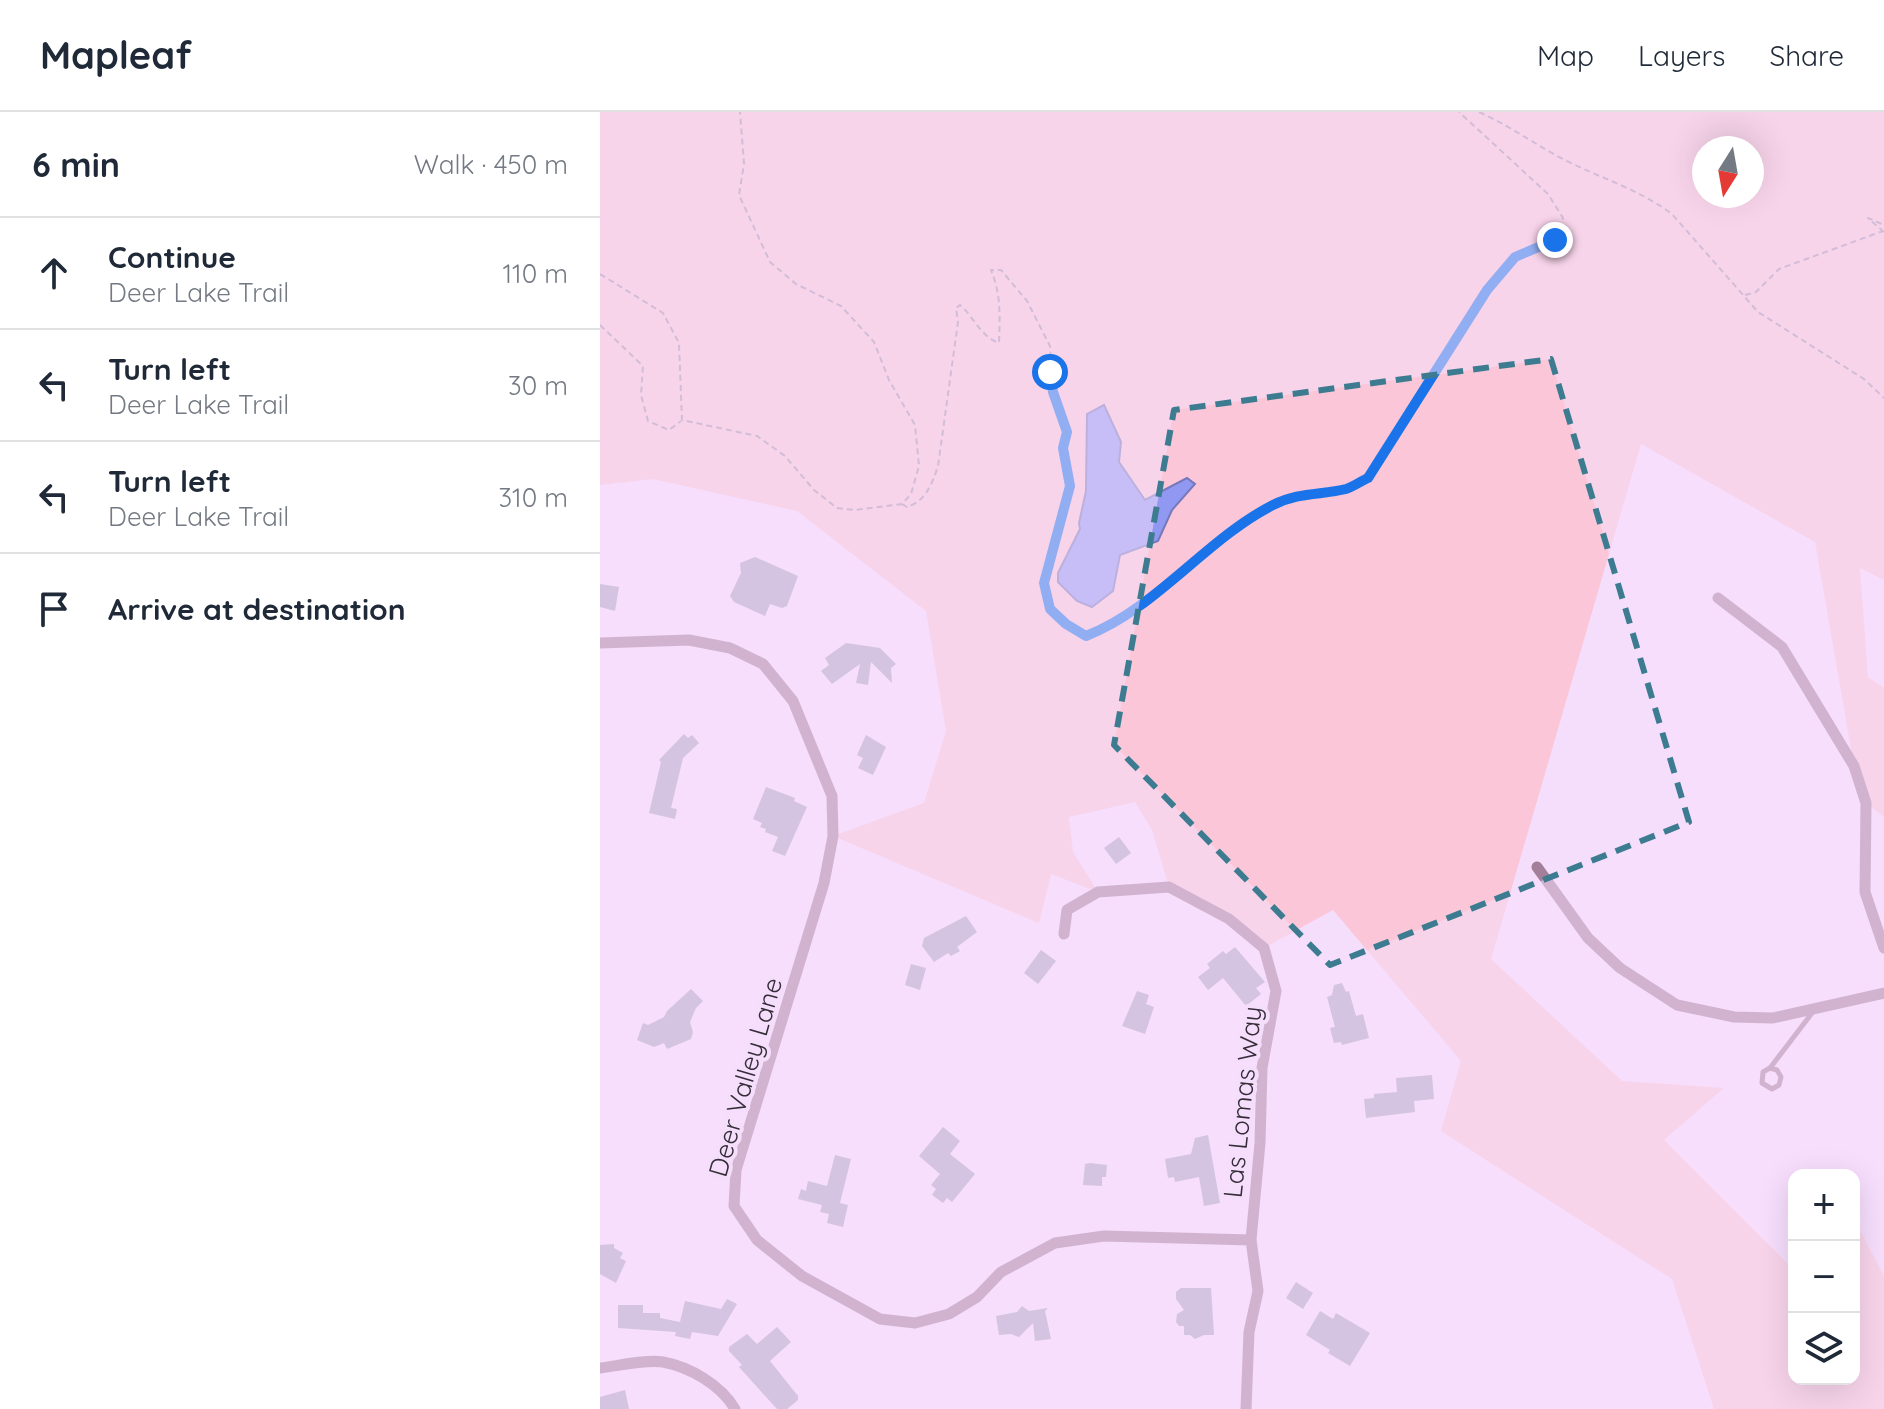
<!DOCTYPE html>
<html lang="en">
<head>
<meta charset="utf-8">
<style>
  :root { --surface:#fff; --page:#f6f6f7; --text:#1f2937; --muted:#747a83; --line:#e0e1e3 }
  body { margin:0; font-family:Quicksand,sans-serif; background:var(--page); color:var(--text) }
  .controls { position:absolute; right:24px; bottom:24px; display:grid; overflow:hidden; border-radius:16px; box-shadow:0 8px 32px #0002 }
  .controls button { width:72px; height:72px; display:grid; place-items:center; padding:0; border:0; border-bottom:2px solid var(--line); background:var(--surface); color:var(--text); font:40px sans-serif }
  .compass { position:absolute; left:1092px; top:24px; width:72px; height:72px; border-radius:50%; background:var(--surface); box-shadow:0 8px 32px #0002; rotate:191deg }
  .stop { position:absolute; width:24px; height:24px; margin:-18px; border:6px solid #1a73e8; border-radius:50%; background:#fff }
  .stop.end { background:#1a73e8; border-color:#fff; box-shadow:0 2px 8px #0008 }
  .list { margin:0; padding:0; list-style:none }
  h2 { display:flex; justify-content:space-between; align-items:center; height:104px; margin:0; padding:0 32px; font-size:34px }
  h2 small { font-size:26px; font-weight:400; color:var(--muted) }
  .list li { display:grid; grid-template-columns:52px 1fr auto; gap:24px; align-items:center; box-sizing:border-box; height:112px; padding:0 32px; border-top:2px solid var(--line) }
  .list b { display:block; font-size:30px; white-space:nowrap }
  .list p { margin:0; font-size:26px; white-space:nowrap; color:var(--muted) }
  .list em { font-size:26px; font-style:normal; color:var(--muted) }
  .icon { flex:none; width:44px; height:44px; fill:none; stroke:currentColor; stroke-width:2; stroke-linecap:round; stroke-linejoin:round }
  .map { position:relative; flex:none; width:1284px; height:1297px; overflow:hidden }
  header { display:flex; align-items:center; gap:48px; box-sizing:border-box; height:112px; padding:0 40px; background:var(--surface); border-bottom:2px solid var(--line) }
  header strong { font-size:38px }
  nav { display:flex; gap:44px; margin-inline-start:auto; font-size:28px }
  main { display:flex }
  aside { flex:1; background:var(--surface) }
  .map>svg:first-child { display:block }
  .green { fill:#fbc7d8; fill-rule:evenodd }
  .water { fill:#9198f1; stroke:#7578ba; stroke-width:2 }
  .building { fill:#ada3c4 }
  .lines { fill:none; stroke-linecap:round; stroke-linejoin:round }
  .path { stroke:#a594aa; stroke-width:2; stroke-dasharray:6 4; stroke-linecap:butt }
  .lane { stroke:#a47f99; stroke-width:5 }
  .street { stroke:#a47f99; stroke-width:11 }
  .route { stroke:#1a73e8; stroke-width:10 }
  .marked { fill:none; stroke:#3d7c90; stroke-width:6; stroke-dasharray:16 10; stroke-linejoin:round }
  .labels { text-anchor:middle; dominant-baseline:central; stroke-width:8; stroke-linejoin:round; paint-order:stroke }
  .street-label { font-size:26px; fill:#352c38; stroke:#f5defc }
</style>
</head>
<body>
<header>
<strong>Mapleaf</strong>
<nav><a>Map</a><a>Layers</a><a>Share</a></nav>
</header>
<main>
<aside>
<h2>6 min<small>Walk · 450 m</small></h2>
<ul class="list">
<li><svg class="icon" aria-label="ahead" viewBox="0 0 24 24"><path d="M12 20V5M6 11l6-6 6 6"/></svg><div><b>Continue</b><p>Deer Lake Trail</p></div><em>110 m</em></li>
<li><svg class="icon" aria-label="left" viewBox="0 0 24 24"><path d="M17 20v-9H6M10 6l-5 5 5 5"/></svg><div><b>Turn left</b><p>Deer Lake Trail</p></div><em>30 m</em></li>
<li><svg class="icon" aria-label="left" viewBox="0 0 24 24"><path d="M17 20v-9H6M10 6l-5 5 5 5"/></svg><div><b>Turn left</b><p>Deer Lake Trail</p></div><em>310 m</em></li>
<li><svg class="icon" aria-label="arrive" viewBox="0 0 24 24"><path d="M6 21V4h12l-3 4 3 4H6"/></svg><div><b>Arrive at destination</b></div></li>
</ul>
</aside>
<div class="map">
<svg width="1284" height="1297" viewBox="0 0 1284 1297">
  <rect width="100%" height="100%" fill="#f5defc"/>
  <path class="green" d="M 0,0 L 1284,0 L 1284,468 L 1260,456 L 1268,565 L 1284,576 L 1284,705 L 1266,691 L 1254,654 L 1215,430 L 1041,332 L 891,847 L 1022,969 L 1124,976 L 1064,1028 L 1190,1154 L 1194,1152 L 1194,1267 L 1254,1267 L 1254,1107 L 1284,1164 L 1284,1297 L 1114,1297 L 1072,1167 L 841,1019 L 861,949 L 733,798 L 664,836 L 629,807 L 569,775 L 552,718 L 535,690 L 469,705 L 473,740 L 498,780 L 451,762 L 439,811 L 233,724 L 324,691 L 346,619 L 326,499 L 197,399 L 53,367 L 0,373 ZM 1104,36 L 1152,36 L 1152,84 L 1104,84 Z"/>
  <path class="water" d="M 504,293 L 521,330 L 519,350 L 545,388 L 587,366 L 595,372 L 572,398 L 558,429 L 520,443 L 513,479 L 492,495 L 477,489 L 458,470 L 458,461 L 480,417 L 479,411 L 486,379 L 487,302 Z"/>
  <path class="building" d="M 155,445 L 198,464 L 187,494 L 182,496 L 170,492 L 165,504 L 134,490 L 130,484 L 141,461 L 140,451 Z
    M 0,472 L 19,475 L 15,499 L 0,495 Z
    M 246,531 L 280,536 L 296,552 L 291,556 L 292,571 L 271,550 L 268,573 L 256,571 L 260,552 L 232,572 L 221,559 L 229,553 L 225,546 Z
    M 84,622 L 88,626 L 92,623 L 99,631 L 83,646 L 71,696 L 77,697 L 75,707 L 49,701 L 61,650 L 59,648 Z
    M 266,623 L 286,635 L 273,663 L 258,656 L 263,646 L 257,643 Z
    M 166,675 L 195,686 L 194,689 L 207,695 L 185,744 L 172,739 L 178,725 L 165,720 L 166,717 L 160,715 L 162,711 L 153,707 Z
    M 519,725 L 531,741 L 516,752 L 504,736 Z
    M 366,804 L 377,820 L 357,835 L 360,839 L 351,844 L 348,841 L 334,850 L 322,834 L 324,826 Z
    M 635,835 L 665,870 L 656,876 L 661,882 L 646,894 L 623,866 L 608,878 L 598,865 L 610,856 L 607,852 L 623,839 L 626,842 Z
    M 441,838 L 456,849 L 438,872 L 424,861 Z
    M 311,852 L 326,856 L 320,878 L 305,873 Z
    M 742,871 L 746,880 L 749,879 L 756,904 L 763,902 L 769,926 L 742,933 L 741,930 L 734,931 L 730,916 L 735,915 L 727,885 L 732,883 L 734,873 Z
    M 91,877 L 103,889 L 96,896 L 90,910 L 93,920 L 91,927 L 67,937 L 64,931 L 54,935 L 37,928 L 43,911 L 48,913 L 64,905 L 67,899 Z
    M 537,879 L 549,883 L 546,892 L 554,895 L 545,922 L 522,914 Z
    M 832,963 L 834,987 L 814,989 L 815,1000 L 766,1006 L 764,987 L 774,986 L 774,982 L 797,980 L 796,966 Z
    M 343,1015 L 360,1029 L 350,1042 L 375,1062 L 352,1090 L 347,1086 L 343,1091 L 332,1083 L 336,1077 L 331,1073 L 340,1062 L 319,1044 Z
    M 608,1023 L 620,1091 L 604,1094 L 599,1065 L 575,1070 L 574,1065 L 568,1066 L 565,1047 L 591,1042 L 595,1026 Z
    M 235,1043 L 251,1047 L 240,1091 L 248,1093 L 243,1115 L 227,1111 L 229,1102 L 220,1100 L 222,1093 L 198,1087 L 201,1077 L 206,1079 L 208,1069 L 227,1074 Z
    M 490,1051 L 507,1053 L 506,1065 L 502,1065 L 502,1074 L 483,1073 L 485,1052 Z
    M 14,1132 L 14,1136 L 23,1141 L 20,1146 L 26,1149 L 16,1171 L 0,1162 L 0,1133 Z
    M 696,1170 L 713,1181 L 703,1197 L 686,1186 Z
    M 581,1176 L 611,1176 L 614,1223 L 604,1223 L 595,1227 L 590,1223 L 584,1223 L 584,1214 L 579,1214 L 576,1210 L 577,1202 L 584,1198 L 576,1187 L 576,1180 Z
    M 127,1187 L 137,1192 L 118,1224 L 92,1220 L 90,1227 L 75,1224 L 76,1220 L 18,1216 L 18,1193 L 43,1193 L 43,1201 L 60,1201 L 60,1206 L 80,1210 L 85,1189 L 121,1197 Z
    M 422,1194 L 429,1199 L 448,1196 L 445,1199 L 451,1227 L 435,1229 L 433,1211 L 419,1225 L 411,1222 L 399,1223 L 396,1204 L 417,1200 Z
    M 720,1199 L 733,1207 L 736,1201 L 770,1221 L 750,1254 L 728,1241 L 730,1238 L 706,1223 Z
    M 177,1215 L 191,1230 L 170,1249 L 198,1284 L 198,1288 L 187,1297 L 177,1297 L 139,1255 L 142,1253 L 129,1239 L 129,1235 L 147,1222 L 157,1232 Z
    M 25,1278 L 29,1297 L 0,1297 L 0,1285 Z"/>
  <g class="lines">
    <path class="path" d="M 879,0 C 908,13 933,31 961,46 C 999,66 1037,76 1072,102 L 1158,200 L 1264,267 L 1284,286
      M 1284,120 L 1268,106 L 1284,113
      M 0,162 L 63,201 L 79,231 L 82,308 L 157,324 L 185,344 L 214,378 L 237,396 L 254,398 L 302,392 L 311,382 L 319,354 L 315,313 L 289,268 L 274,230 L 241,194 L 196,172 L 170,150 L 139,83 L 144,52 L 140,0
      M 1145,183 L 1156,180 L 1179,157 L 1283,119
      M 0,213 L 43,254 L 41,283 L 48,309 L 69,318 L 81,309
      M 302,392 L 307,395 C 326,389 332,372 338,354 L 358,210 L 356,196 L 360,193 C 374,205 381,225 399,231 C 400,204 401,182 391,158 L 401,158 L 427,189 L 450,234 L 453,280 L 467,320 L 463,336 L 470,374 L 444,471 L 450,497 L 466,512 L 486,524 C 556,497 606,427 673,393 C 698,380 722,383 746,377 C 753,375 761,369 768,366 L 887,178 L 915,145 L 955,128 L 963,106 L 948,82 L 859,0"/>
    <path class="lane" d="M 1170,956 L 1177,958 L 1181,965 L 1179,973 L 1172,977 L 1162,971 L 1163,960 L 1170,956 L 1212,901"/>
    <path class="street" d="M 1118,486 L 1182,535 L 1254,654 L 1266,691 L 1265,780 L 1284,836
      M 0,531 L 89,528 L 130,536 L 163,552 L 193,589 L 232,684 L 233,724 L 224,771 L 136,1058 L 134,1094 L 157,1128 L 202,1164 L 280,1207 L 315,1211 L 349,1202 L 377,1185 L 401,1160 L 455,1131 L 504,1124 L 651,1128
      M 937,755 L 988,826 L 1020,856 L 1077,893 L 1134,905 L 1173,906 L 1284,881
      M 464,822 L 467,798 L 498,780 L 569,775 L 629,807 L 664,836 L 676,879 L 662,956 L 660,1031 L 651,1128 L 658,1179 L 649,1220 L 646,1297
      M 0,1256 C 17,1254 47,1247 63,1250 C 90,1255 121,1273 135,1297"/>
  </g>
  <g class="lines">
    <path class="route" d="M 450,260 L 453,280 L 467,320 L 463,336 L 470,374 L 444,471 L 450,497 L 466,512 L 486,524 C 556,497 606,427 673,393 C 698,380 722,383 746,377 C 753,375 761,369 768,366 L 887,178 L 915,145 L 955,128"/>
  </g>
  <path d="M0 0H1284V1297H0ZM 951,247 L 1089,710 L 730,853 L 514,633 L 574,298 Z" fill="#f5defc" fill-opacity=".55" fill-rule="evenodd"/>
  <path class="marked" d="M 951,247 L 1089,710 L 730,853 L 514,633 L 574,298 Z"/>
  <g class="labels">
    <g class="street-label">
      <text transform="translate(145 965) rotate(-74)">Deer Valley Lane</text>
      <text transform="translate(642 990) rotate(-84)">Las Lomas Way</text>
    </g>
  </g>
</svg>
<div class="controls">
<button>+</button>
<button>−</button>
<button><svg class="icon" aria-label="layers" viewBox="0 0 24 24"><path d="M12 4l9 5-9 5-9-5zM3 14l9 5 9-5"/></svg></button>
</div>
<svg class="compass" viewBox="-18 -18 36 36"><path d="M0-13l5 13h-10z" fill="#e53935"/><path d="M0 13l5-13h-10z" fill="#747a83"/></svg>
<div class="stop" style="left:450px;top:260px"></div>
<div class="stop end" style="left:955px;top:128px"></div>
</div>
</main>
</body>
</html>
